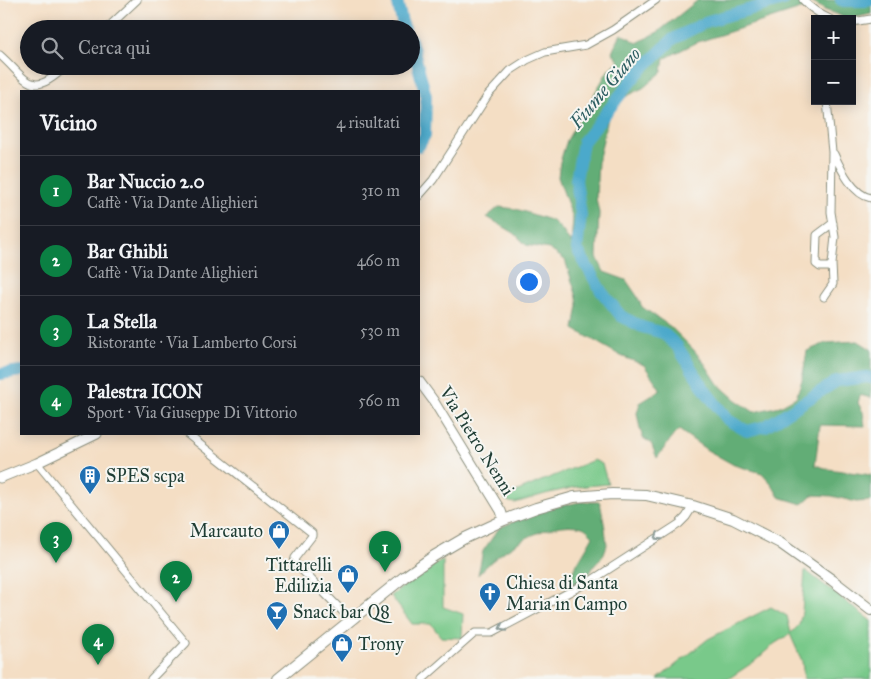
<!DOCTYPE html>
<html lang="it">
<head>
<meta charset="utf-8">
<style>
  :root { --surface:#171b24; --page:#20242c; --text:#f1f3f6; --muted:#9ea1a6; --line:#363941; --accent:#0b8043 }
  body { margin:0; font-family:"IM FELL Great Primer",serif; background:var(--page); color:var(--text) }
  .controls { position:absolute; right:15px; top:15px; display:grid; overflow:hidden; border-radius:0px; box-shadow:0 2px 12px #0003 }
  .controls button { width:45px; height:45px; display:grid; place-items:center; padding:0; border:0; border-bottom:1px solid var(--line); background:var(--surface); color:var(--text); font:25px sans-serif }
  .you { position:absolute; left:528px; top:281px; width:18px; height:18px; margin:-12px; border:4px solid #fff; border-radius:50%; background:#1a73e8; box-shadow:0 0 0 8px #1a73e833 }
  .badge { display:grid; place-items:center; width:32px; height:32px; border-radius:50%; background:var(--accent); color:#fff; font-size:16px; font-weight:700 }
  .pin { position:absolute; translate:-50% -41px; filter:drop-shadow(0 1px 2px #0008) }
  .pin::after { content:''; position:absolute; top:26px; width:18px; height:15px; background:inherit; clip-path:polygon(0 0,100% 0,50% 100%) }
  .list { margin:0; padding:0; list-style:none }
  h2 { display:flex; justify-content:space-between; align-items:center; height:65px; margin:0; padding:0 20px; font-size:21px }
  h2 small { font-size:16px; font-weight:400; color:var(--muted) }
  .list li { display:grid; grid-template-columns:32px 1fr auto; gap:15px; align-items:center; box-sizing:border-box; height:70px; padding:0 20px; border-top:1px solid var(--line) }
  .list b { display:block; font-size:19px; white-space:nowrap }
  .list p { margin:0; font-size:16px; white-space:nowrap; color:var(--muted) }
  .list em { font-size:16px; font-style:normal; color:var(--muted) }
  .icon { flex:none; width:28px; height:28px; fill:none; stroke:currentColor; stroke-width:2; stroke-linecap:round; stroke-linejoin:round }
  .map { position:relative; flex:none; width:871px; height:679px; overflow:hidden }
  .search { position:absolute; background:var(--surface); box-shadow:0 2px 12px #0003; left:20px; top:20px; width:400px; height:55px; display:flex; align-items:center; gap:12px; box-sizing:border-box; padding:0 18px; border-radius:28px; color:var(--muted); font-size:19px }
  .panel { position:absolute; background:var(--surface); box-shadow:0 2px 12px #0003; left:20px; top:90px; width:400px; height:345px; border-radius:0px }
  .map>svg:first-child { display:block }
  .green { fill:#79c98a; stroke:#4c835f }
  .forest { fill:#62ad76; stroke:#407555 }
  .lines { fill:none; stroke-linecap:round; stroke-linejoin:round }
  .river { stroke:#4ca9cb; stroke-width:12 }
  .minor-casing { stroke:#8a8e7c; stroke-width:9 }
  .tertiary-casing { stroke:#8a8e7c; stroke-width:11 }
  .secondary-casing { stroke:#8a8e7c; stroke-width:12 }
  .minor { stroke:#fff; stroke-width:7 }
  .tertiary { stroke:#fff; stroke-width:9 }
  .secondary { stroke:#fff; stroke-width:10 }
  .oneway { stroke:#8f9e9a }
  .labels { text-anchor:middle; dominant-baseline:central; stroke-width:4; stroke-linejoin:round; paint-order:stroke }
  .street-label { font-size:18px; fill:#1f3d34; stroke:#f6f6f2 }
  .poi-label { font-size:18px; fill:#1f3d34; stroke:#f6f6f2; text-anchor:start }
  .water-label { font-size:19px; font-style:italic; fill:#2c5d61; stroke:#f6f6f2 }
</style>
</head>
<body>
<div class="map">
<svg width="871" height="679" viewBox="0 0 871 679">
  <rect width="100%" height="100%" fill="#f6f6f2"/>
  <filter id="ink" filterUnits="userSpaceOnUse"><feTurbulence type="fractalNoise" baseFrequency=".02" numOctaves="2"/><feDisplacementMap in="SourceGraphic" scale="10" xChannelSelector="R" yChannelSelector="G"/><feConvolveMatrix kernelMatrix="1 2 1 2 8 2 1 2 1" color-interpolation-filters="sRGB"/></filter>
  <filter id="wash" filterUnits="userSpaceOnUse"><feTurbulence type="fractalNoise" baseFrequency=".0096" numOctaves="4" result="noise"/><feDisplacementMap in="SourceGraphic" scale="20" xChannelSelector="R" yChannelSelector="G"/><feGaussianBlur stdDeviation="1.12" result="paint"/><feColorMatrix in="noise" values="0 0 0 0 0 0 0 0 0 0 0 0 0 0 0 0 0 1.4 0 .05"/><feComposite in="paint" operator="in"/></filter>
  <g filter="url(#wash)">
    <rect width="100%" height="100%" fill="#f4dec4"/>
    <path class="green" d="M 594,460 L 602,464 L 608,484 L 576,487 L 545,494 L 515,503 L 510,502 L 504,499 L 511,494 L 541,481 Z
      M 443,560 L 443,607 L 463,614 L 462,638 L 441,637 L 431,624 L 412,624 L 391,596 L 418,575 Z
      M 805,570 L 871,621 L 871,679 L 804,679 L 802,661 L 790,634 L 774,644 L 755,661 L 728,679 L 658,679 L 708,639 L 771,607 L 787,616 L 791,633 L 799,625 L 802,612 Z"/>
    <path class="forest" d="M 698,0 L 801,0 L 804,8 L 695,43 L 664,59 L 662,72 L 643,88 L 625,97 L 608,118 L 598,162 L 596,198 L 599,213 L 597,257 L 604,272 L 626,280 L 637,296 L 642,307 L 671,327 L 693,349 L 705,364 L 718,384 L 736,400 L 754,412 L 780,406 L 796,397 L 802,380 L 807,351 L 826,343 L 858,341 L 871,349 L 871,398 L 860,395 L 858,403 L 863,412 L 865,426 L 820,425 L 815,465 L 828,469 L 871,475 L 871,501 L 856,502 L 832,496 L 812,495 L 802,504 L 779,497 L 771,483 L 762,473 L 734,465 L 707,450 L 679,430 L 673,436 L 657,458 L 651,443 L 643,438 L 640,429 L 637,413 L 640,403 L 661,390 L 644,365 L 621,356 L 574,329 L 578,305 L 577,297 L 565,260 L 549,249 L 526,245 L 514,233 L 487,217 L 499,207 L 516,209 L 553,221 L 562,230 L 571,244 L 573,219 L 558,177 L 560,162 L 567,140 L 589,103 L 609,69 L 619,61 L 612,52 L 621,34 L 631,39 L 637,43 L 658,32 Z
      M 808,0 L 871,0 L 871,14 L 849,19 L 825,10 Z
      M 580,502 L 600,502 L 605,528 L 607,545 L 603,556 L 594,566 L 587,578 L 573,585 L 565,586 C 573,569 584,553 593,536 C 590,533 586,528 582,527 C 549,518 498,551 478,575 L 483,551 L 499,528 L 541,510 Z"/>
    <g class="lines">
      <path class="river" d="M 397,0 L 402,22 L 405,29
        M 783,0 L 708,21 L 673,39 L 636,75 L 583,142 L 576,180 L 581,215 L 577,249 L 601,291 L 621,316 L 642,327 L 663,333 L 677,346 L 707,393 L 728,420 L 747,431 L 766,426 L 837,381 L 867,377 L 871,378
        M 841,0 L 844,1 L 867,1 L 871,0
        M 411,40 L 426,96 L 425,135 L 419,146
        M 0,374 L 21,371"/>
    </g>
  </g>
  <g filter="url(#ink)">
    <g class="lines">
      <g class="minor-casing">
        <path id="minor" d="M 803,0 C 811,9 819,14 830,19
          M 852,22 L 871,19
          M 106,29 L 137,0
          M 0,55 C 28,80 31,100 66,66
          M 834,154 C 841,169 853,195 871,198
          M 419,196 L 433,180 L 488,95 L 510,71 L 527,60 L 545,52 L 586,45 L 613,30 L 656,0
          M 832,264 L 829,267 L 820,267 L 816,264 L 817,235 L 833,223
          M 824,297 L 833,284 L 832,264 L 835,237 L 831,212 L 832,152 L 827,101
          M 187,434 L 312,533 L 312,536 L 295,558 L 294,562 L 350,619
          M 37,463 L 186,643 L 151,679
          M 423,679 L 475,633 L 492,633 L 592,580 L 679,524 L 686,517 L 693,506"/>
      </g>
      <g class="tertiary-casing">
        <path id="tertiary" d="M 419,381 L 433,400 L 501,511 L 504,520
          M 0,478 L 37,463 L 97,434"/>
      </g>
      <g class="secondary-casing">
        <path id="secondary" d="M 278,679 L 404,577 L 434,556 L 463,539 L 504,520 L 536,508 L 574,497 L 612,494 L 646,495 L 693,506 L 733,519 L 780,543 L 832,580 L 871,610"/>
      </g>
      <use href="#minor" class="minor"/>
      <use href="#tertiary" class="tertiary"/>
      <use href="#secondary" class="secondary"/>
    </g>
    <defs><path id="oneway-chevron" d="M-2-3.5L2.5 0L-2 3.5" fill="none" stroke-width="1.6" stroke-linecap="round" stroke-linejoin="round" transform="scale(1.25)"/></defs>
    <g class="oneway">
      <use href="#oneway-chevron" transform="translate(658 537) rotate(147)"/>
      <use href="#oneway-chevron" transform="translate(502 628) rotate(152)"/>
    </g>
  </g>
  <defs>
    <g id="building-pin" transform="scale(1.125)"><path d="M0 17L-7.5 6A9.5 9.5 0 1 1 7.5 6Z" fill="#1f6fb2" stroke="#f6f6f2"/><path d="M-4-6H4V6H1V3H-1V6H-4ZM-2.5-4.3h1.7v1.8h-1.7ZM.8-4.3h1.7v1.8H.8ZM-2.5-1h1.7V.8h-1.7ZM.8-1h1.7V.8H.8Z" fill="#fff"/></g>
    <g id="shop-pin" transform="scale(1.125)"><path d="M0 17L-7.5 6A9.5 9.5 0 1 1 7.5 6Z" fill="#1f6fb2" stroke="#f6f6f2"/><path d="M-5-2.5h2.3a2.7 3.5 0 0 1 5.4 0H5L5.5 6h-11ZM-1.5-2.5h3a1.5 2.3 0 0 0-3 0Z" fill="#fff"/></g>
    <g id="church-pin" transform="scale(1.125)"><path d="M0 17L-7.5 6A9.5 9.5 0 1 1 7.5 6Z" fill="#1f6fb2" stroke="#f6f6f2"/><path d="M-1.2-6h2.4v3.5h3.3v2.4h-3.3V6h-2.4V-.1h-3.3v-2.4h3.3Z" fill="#fff"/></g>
    <g id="bar-pin" transform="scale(1.125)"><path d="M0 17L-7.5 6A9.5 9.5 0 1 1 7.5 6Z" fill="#1f6fb2" stroke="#f6f6f2"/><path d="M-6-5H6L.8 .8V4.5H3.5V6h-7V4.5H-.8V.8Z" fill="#fff"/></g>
  </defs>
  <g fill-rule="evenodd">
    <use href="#building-pin" x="90" y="476"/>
    <use href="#shop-pin" x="279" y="531"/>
    <use href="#shop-pin" x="348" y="575"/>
    <use href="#church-pin" x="490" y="593"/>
    <use href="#bar-pin" x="277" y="612"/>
    <use href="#shop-pin" x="342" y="644"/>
  </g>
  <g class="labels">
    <g class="street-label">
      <text transform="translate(477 441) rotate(58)">Via Pietro Nenni</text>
    </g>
    <g class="poi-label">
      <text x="106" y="476">SPES scpa</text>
      <text x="263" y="531" text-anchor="end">Marcauto</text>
      <text x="332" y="565" text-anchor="end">Tittarelli<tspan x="332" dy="21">Edilizia</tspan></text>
      <text x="506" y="583">Chiesa di Santa<tspan x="506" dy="21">Maria in Campo</tspan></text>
      <text x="293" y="612">Snack bar Q8</text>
      <text x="358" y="644">Trony</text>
    </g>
    <g class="water-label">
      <text transform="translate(605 88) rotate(-50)">Fiume Giano</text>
    </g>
  </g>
</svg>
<div class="controls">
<button>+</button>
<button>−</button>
</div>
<div class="you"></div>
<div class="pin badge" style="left:385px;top:572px">1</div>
<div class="pin badge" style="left:176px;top:602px">2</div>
<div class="pin badge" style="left:56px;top:563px">3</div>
<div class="pin badge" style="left:98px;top:665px">4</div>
<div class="search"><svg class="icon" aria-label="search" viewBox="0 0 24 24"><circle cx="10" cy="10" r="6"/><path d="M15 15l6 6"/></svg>Cerca qui</div>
<section class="panel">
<h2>Vicino<small>4 risultati</small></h2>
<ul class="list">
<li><span class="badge">1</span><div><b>Bar Nuccio 2.0</b><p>Caffè · Via Dante Alighieri</p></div><em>310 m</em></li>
<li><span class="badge">2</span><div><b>Bar Ghibli</b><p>Caffè · Via Dante Alighieri</p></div><em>460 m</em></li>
<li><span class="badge">3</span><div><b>La Stella</b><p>Ristorante · Via Lamberto Corsi</p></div><em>530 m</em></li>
<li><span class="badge">4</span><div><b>Palestra ICON</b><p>Sport · Via Giuseppe Di Vittorio</p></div><em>560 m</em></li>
</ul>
</section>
</div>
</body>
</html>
